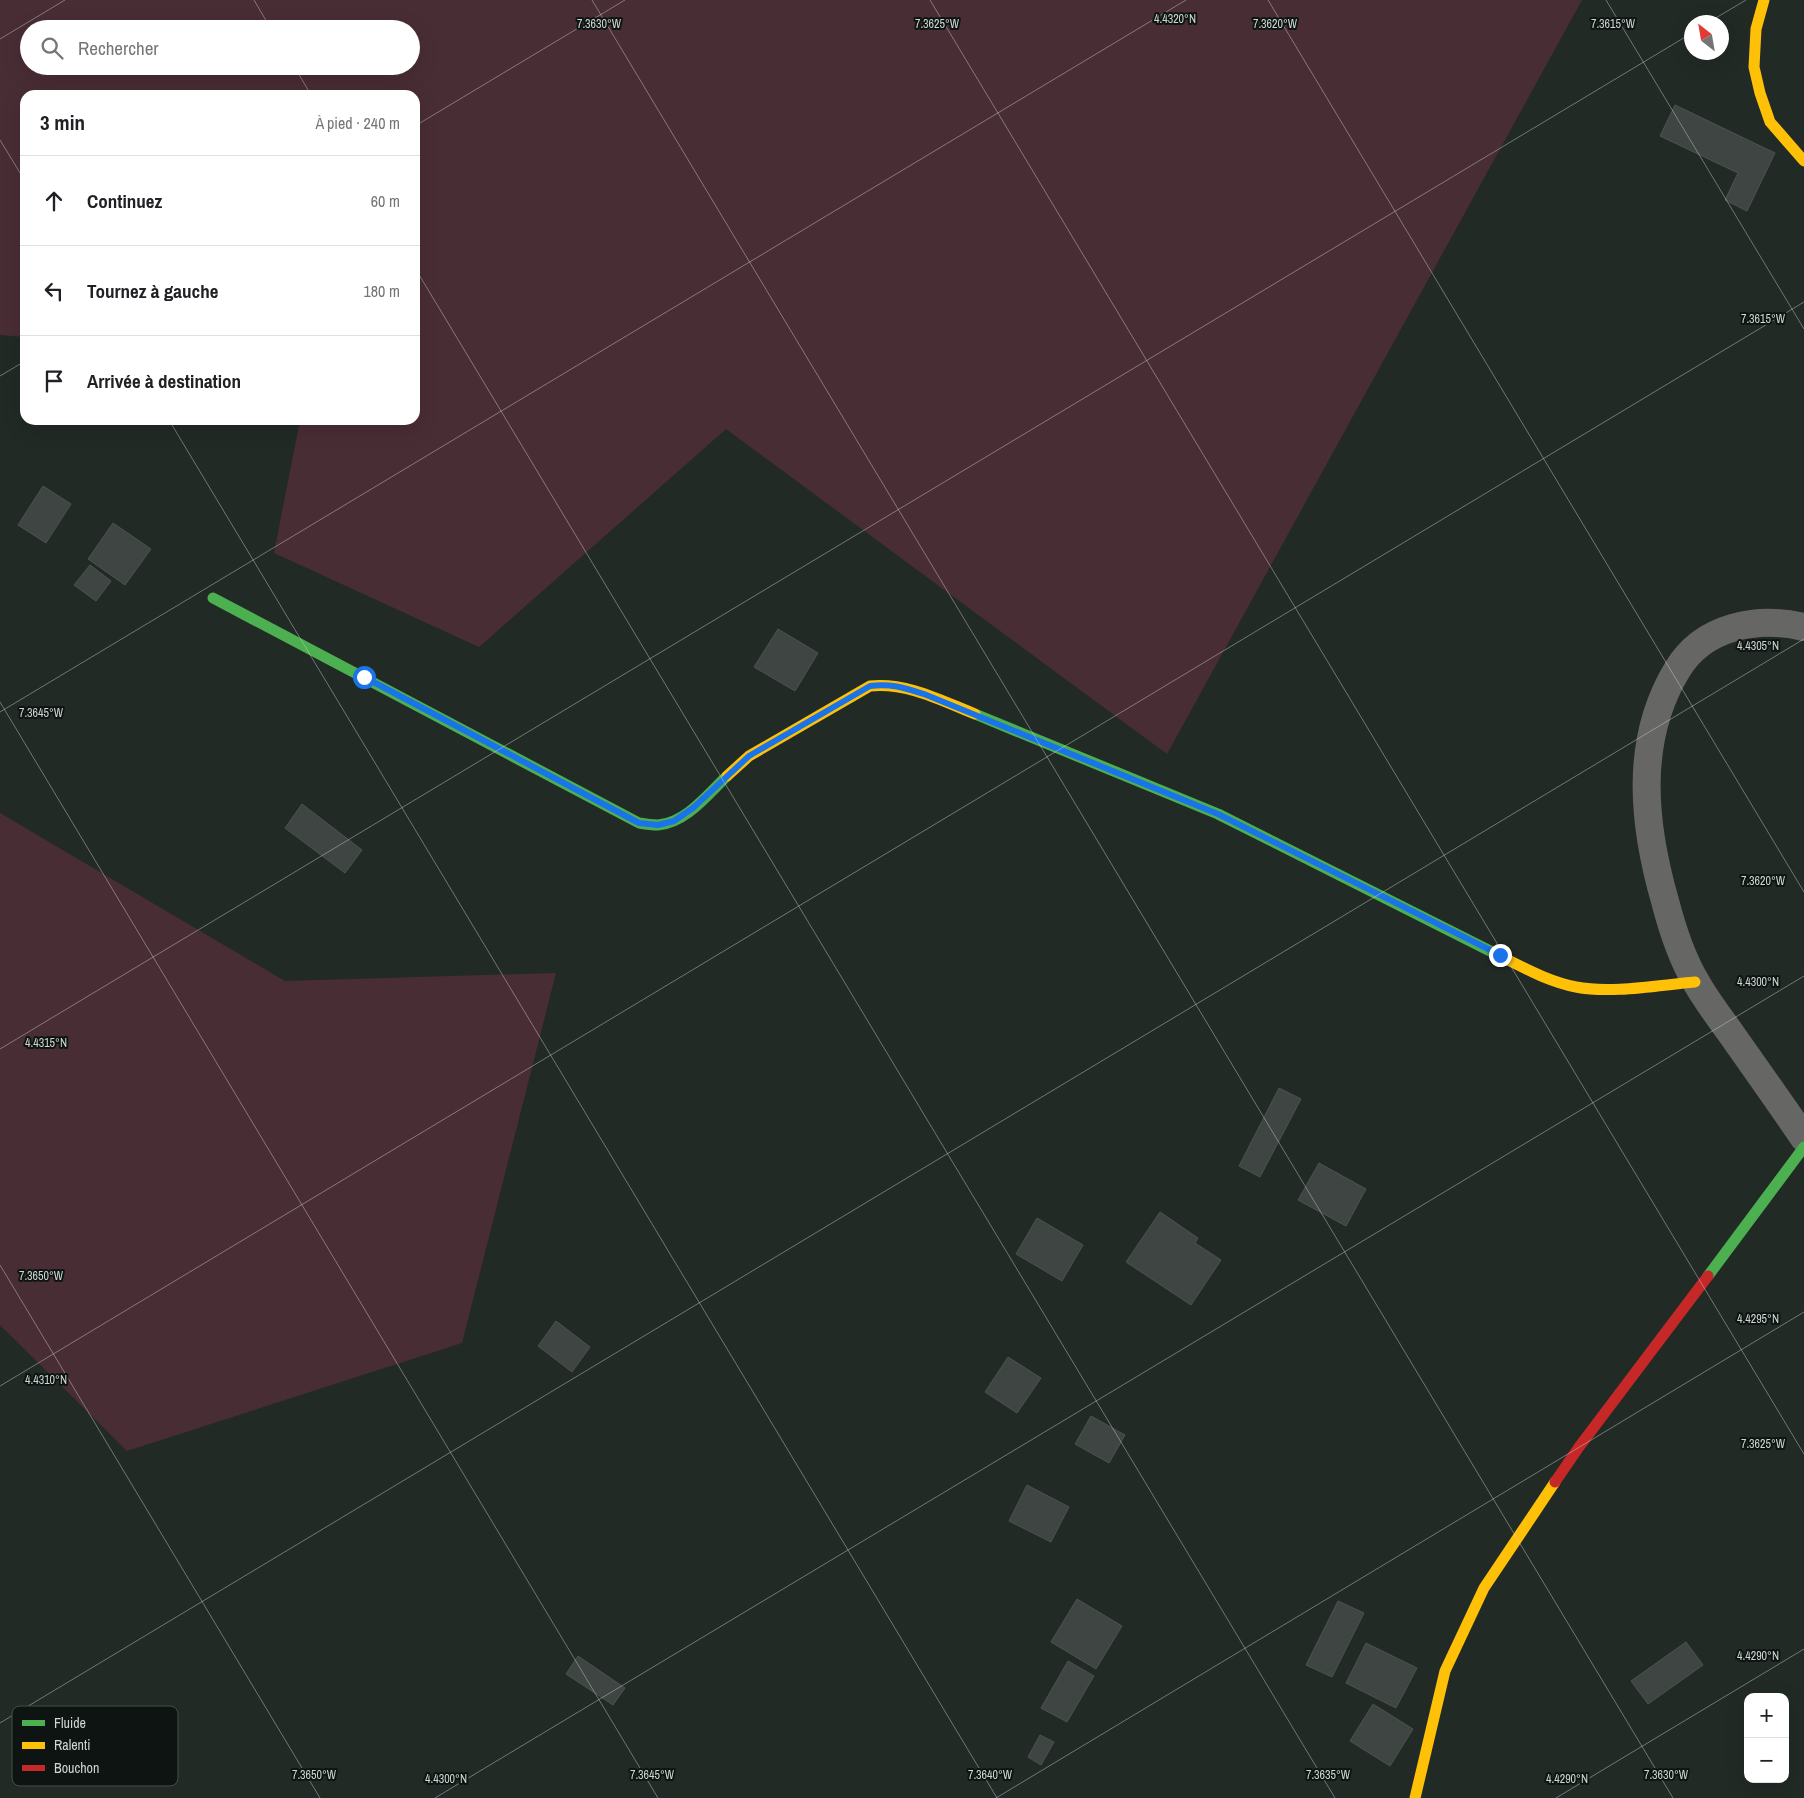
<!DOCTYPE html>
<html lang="fr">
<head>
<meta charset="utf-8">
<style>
  :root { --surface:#fff; --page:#f2f2f2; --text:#202124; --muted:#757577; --line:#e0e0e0 }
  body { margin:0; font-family:"Archivo Narrow",sans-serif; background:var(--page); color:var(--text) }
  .controls { position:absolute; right:15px; bottom:15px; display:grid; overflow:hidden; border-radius:10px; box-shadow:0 5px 20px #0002 }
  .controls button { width:45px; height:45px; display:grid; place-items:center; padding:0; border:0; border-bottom:1px solid var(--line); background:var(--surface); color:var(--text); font:25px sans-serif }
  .compass { position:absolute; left:1684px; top:15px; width:45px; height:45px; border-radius:50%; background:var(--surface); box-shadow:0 5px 20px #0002; rotate:329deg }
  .stop { position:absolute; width:15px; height:15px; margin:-11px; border:4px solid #1a73e8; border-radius:50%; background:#fff }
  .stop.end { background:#1a73e8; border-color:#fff; box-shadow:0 1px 5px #0008 }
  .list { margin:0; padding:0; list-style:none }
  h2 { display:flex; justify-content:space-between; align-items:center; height:65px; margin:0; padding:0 20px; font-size:21px }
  h2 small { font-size:16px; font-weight:400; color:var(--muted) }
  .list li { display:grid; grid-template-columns:32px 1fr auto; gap:15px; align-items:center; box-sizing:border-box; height:90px; padding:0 20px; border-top:1px solid var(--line) }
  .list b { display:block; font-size:19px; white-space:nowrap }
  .list em { font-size:16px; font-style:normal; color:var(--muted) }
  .icon { flex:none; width:28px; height:28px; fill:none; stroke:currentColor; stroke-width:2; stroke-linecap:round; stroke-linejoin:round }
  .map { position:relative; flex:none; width:1804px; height:1798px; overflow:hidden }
  .search { position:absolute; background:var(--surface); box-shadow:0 5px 20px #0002; left:20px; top:20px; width:400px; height:55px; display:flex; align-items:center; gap:12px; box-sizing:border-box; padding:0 18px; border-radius:28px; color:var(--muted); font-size:19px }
  .panel { position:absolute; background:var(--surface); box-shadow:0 5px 20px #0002; left:20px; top:90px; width:400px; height:335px; border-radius:15px }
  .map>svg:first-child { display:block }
  .green { fill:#492d34; fill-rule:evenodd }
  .building { fill:#3f4542; stroke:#4c5350 }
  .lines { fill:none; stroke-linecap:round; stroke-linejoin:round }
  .street { stroke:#666665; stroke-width:28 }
  .fast { stroke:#4caf50; stroke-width:11 }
  .slow { stroke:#ffc107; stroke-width:11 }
  .jam { stroke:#c62828; stroke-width:11 }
  .route { stroke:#1a73e8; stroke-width:6 }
  .ticks { fill:none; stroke:#ced7d3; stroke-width:1; stroke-opacity:0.45 }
  .key { fill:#0e1411; stroke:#484e4b; stroke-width:1 }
  .key-label { font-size:14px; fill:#ced7d3 }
  .ticks-label { font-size:12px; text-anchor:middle; fill:#ced7d3; stroke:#0e1411; stroke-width:4; stroke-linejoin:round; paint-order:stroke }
</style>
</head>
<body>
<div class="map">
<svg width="1804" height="1798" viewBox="0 0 1804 1798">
  <rect width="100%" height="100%" fill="#222a26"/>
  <path class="green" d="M 0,0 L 1582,0 L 1167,754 L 726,429 L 479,647 L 274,553 L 300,420 L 415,420 L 415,95 L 25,95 L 25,337 L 0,335 ZM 29,29 L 411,29 L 411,66 L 29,66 Z
    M 0,813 L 285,981 L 556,973 L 462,1343 L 127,1451 L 0,1325 Z"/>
  <path class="building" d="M 1675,105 L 1775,153 L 1747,211 L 1725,200 L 1738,173 L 1660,136 Z
    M 43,486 L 71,504 L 46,543 L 18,525 Z
    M 113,523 L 151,549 L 125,585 L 88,559 Z
    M 90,565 L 111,581 L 96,601 L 74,585 Z
    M 778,629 L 818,653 L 795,691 L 754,667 Z
    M 302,804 L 362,850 L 345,873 L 285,828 Z
    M 1279,1088 L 1301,1099 L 1260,1177 L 1239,1166 Z
    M 1319,1163 L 1366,1189 L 1346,1226 L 1298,1200 Z
    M 1160,1212 L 1198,1238 L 1195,1243 L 1221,1260 L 1191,1305 L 1126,1262 Z
    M 1037,1218 L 1083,1245 L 1062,1281 L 1016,1254 Z
    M 556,1321 L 590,1347 L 572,1372 L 538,1346 Z
    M 1008,1357 L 1041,1378 L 1017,1413 L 985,1392 Z
    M 1091,1416 L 1125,1435 L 1109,1463 L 1075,1444 Z
    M 1027,1485 L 1069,1507 L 1051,1542 L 1009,1521 Z
    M 1077,1599 L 1122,1626 L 1096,1669 L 1051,1642 Z
    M 1338,1601 L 1364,1613 L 1332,1677 L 1306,1665 Z
    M 1686,1642 L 1703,1665 L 1648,1704 L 1631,1681 Z
    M 1366,1643 L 1417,1668 L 1396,1708 L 1346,1683 Z
    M 578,1656 L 625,1688 L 613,1705 L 566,1674 Z
    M 1068,1661 L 1094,1676 L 1067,1722 L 1041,1708 Z
    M 1373,1704 L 1413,1729 L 1390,1766 L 1350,1741 Z
    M 1040,1735 L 1054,1742 L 1041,1765 L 1028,1757 Z"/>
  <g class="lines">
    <path class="street" d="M 1804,627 C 1757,616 1703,626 1677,670 C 1634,741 1643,824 1665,901 C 1672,928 1681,957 1696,982 C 1706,1000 1720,1018 1732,1035 C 1756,1069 1780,1103 1804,1138"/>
    <path class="fast" d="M 213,598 L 639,823 C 645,824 652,825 658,825 C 686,823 708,794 727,776
      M 975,714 L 1218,814 L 1508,960
      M 1708,1276 L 1804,1147"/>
    <path class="slow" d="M 1764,0 L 1756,29 L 1754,67 L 1760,93 L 1770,122 L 1804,161
      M 727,776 L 749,756 L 870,686 C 907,682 942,701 975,714
      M 1508,960 C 1530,971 1551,982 1576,987 C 1611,994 1659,985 1695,982
      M 1415,1798 L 1445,1671 L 1484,1588 L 1555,1482"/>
    <path class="jam" d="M 1555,1482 L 1579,1447 L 1708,1276"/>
  </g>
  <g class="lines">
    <path class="route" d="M 364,677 L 639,823 L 658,825 L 674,821 L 693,808 L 749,756 L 870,686 C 890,683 905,688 924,694 L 1218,814 L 1500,955"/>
  </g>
  <path class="ticks" d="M 254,0 L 271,29M 592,0 L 1673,1798M 930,0 L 1804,1454M 1268,0 L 1804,892M 1606,0 L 1804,329M 1709,22 L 1746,0M 0,39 L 65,0M 294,66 L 311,95M 415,126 L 625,0M 0,140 L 25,181M 415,268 L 1335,1798M 0,376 L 25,361M 169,420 L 997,1798M 0,702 L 658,1798M 0,712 L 1186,0M 0,1049 L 1692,33M 0,1265 L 320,1798M 0,1386 L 1804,302M 0,1723 L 1804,639M 435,1798 L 1804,976M 996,1798 L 1804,1312M 1556,1798 L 1804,1649"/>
  <rect x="12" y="1706" width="166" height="80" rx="8" class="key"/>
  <rect x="22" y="1720" width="23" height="6" fill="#4caf50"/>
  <rect x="22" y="1742" width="23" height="7" fill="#ffc107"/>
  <rect x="22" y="1765" width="23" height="6" fill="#c62828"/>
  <g class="key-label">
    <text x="54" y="1728">Fluide</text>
    <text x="54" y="1750">Ralenti</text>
    <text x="54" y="1773">Bouchon</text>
  </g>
  <g class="ticks-label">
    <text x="1175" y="23">4.4320°N</text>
    <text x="599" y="28">7.3630°W</text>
    <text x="937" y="28">7.3625°W</text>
    <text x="1275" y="28">7.3620°W</text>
    <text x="1613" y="28">7.3615°W</text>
    <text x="1763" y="323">7.3615°W</text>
    <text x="1758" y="650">4.4305°N</text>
    <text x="41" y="717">7.3645°W</text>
    <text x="1763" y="885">7.3620°W</text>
    <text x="1758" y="986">4.4300°N</text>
    <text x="46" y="1047">4.4315°N</text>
    <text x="41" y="1280">7.3650°W</text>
    <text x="1758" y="1323">4.4295°N</text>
    <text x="46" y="1384">4.4310°N</text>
    <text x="1763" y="1448">7.3625°W</text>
    <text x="1758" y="1660">4.4290°N</text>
    <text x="314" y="1779">7.3650°W</text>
    <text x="652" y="1779">7.3645°W</text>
    <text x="990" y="1779">7.3640°W</text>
    <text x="1328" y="1779">7.3635°W</text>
    <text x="1666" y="1779">7.3630°W</text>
    <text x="446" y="1783">4.4300°N</text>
    <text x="1567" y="1783">4.4290°N</text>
  </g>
</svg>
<div class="controls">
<button>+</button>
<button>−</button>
</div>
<svg class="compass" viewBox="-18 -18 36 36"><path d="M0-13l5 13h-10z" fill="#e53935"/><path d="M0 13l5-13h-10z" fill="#757577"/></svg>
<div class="stop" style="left:364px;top:677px"></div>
<div class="stop end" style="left:1500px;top:955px"></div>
<div class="search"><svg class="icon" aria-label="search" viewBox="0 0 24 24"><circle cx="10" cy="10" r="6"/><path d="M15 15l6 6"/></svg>Rechercher</div>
<section class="panel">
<h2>3 min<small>À pied · 240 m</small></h2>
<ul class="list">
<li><svg class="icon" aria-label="ahead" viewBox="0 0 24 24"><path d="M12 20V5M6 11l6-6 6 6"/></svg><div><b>Continuez</b></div><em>60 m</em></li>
<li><svg class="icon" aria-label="left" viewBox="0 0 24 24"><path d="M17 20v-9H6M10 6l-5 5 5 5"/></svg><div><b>Tournez à gauche</b></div><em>180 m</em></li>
<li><svg class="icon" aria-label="arrive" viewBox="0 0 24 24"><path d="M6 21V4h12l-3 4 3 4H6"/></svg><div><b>Arrivée à destination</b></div></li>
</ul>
</section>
</div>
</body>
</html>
